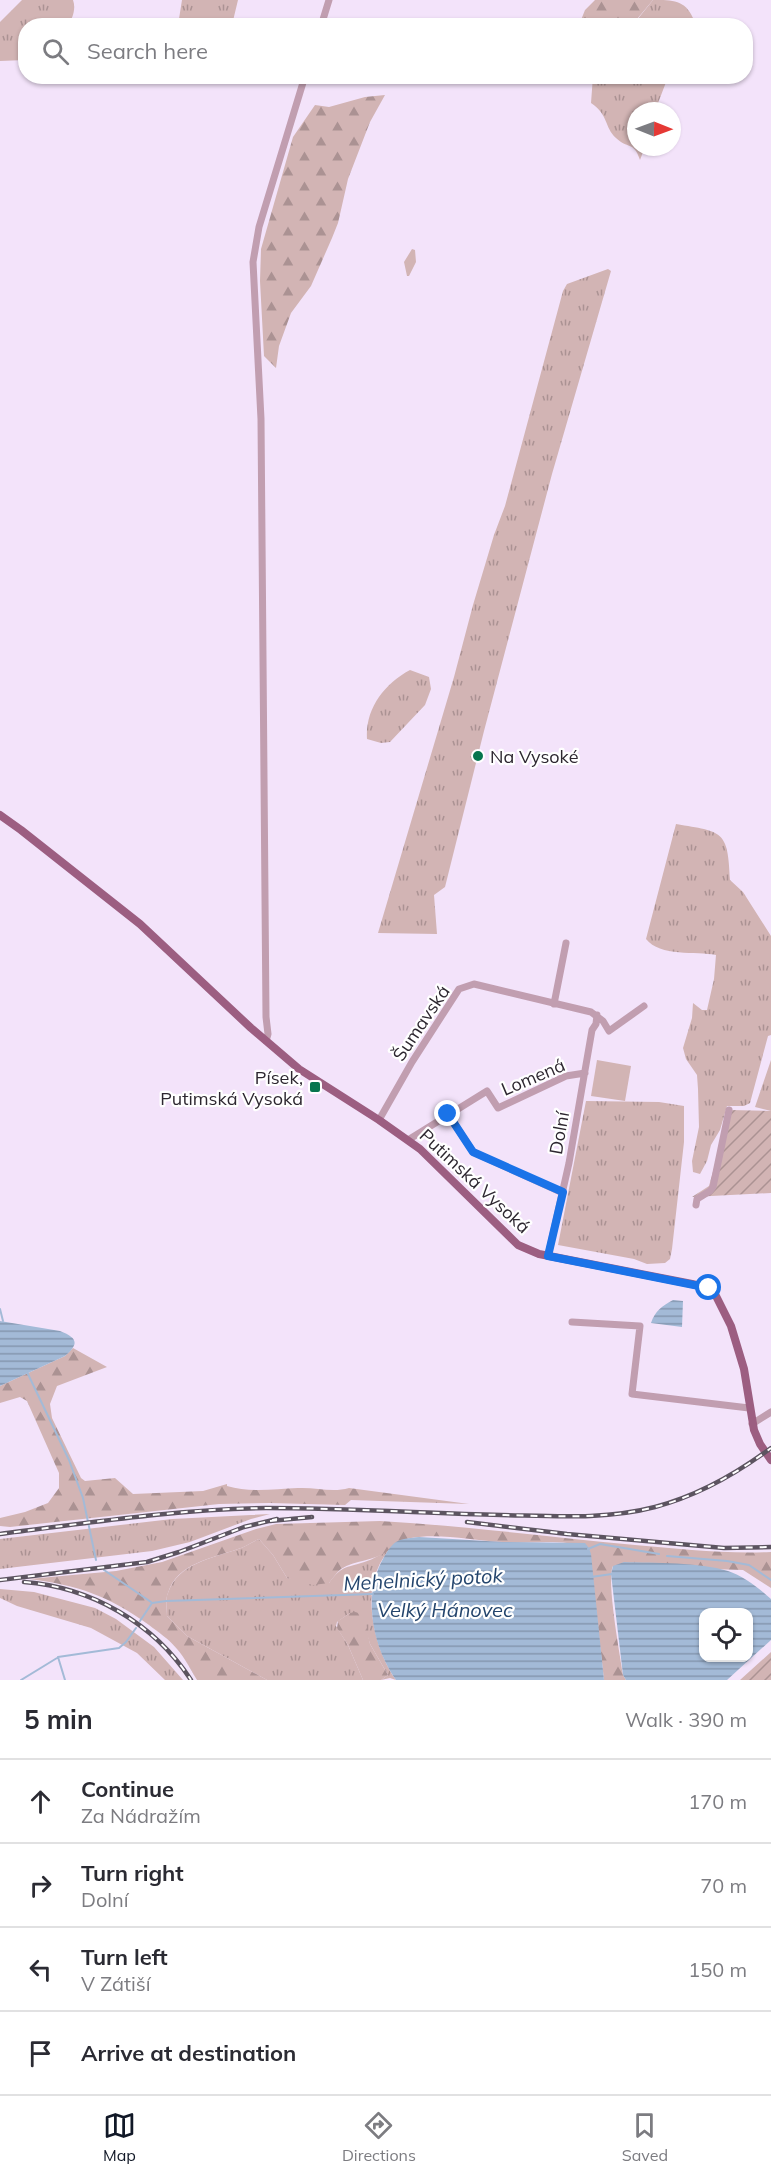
<!DOCTYPE html>
<html lang="en">
<head>
<meta charset="utf-8">
<style>
  :root { --surface:#fff; --page:#f2f2f3; --text:#2b2b33; --muted:#7c7c81; --line:#e1e1e2; --accent:#111827 }
  body { margin:0; font-family:Mulish,sans-serif; background:var(--page); color:var(--text) }
  .controls { position:absolute; right:18px; bottom:18px; display:grid; overflow:hidden; border-radius:12px; box-shadow:0 2px 4px #0004 }
  .controls button { width:54px; height:54px; display:grid; place-items:center; padding:0; border:0; border-bottom:2px solid var(--line); background:var(--surface); color:var(--text); font:30px sans-serif }
  .compass { position:absolute; left:627px; top:102px; width:54px; height:54px; border-radius:50%; background:var(--surface); box-shadow:0 2px 4px #0004; rotate:91deg }
  .stop { position:absolute; width:18px; height:18px; margin:-14px; border:4px solid #1a73e8; border-radius:50%; background:#fff }
  .stop.end { background:#1a73e8; border-color:#fff; box-shadow:0 2px 6px #0008 }
  .list { margin:0; padding:0; list-style:none }
  h2 { display:flex; justify-content:space-between; align-items:center; height:78px; margin:0; padding:0 24px; font-size:26px }
  h2 small { font-size:20px; font-weight:400; color:var(--muted) }
  .list li { display:grid; grid-template-columns:39px 1fr auto; gap:18px; align-items:center; box-sizing:border-box; height:84px; padding:0 24px; border-top:2px solid var(--line) }
  .list b { display:block; font-size:22px; white-space:nowrap }
  .list p { margin:0; font-size:20px; white-space:nowrap; color:var(--muted) }
  .list em { font-size:20px; font-style:normal; color:var(--muted) }
  .icon { flex:none; width:33px; height:33px; fill:none; stroke:currentColor; stroke-width:2; stroke-linecap:round; stroke-linejoin:round }
  .map { position:relative; flex:none; width:771px; height:1680px; overflow:hidden }
  .search { position:absolute; background:var(--surface); box-shadow:0 2px 4px #0004; left:18px; right:18px; top:18px; height:66px; display:flex; align-items:center; gap:15px; box-sizing:border-box; padding:0 21px; border-radius:24px; color:var(--muted); font-size:22px }
  .sheet { height:414px; background:var(--surface) }
  nav { display:flex; justify-content:space-around; align-items:center; box-sizing:border-box; height:84px; border-top:2px solid var(--line); background:var(--surface); font-size:16px; color:var(--muted) }
  nav a { display:grid; justify-items:center; gap:3px }
  nav .on { color:var(--accent) }
  .map>svg:first-child { display:block }
  .grass { fill:url(#grass-tufts) }
  .forest { fill:url(#forest-firs) }
  .garden { fill:url(#garden-furrows) }
  .pitch { fill:#d2b4b4 }
  .water { fill:url(#water-rules); fill-rule:evenodd }
  .lines { fill:none; stroke-linecap:round; stroke-linejoin:round }
  .stream { stroke:#a3bad7; stroke-width:2 }
  .minor { stroke:#c19eb0; stroke-width:7 }
  .major { stroke:#9c5e81; stroke-width:8 }
  .rail-casing { stroke:#5c5460; stroke-width:4.5 }
  .rail { stroke:#fff; stroke-width:2; stroke-dasharray:7; stroke-linecap:butt }
  .route { stroke:#1a73e8; stroke-width:8 }
  .poi-dot { fill:#06754e; stroke:#fff; stroke-width:2 }
  .labels { text-anchor:middle; dominant-baseline:central; stroke-width:4.5; stroke-linejoin:round; paint-order:stroke }
  .poi-label { font-size:18px; fill:#2d2730; stroke:#fff; text-anchor:start }
  .street-label { font-size:18px; fill:#2d2730; stroke:#fff }
  .water-label { font-size:20px; font-style:italic; fill:#24456d; stroke:#fff }
</style>
</head>
<body>
<div class="map">
<svg width="771" height="1680" viewBox="0 0 771 1680">
  <defs>
    <pattern id="grass-tufts" width="24" height="20" patternUnits="userSpaceOnUse" patternTransform="scale(1.5)"><rect width="24" height="20" fill="#d2b4b4"/><path d="M3 7l-1-3M5 7V3M7 7l1-3M15 17l-1-3M17 17v-4M19 17l1-3" fill="none" stroke="#ab9293"/></pattern>
    <pattern id="forest-firs" width="22" height="20" patternUnits="userSpaceOnUse" patternTransform="scale(1.5)"><rect width="22" height="20" fill="#d2b4b4"/><path d="M5 1l3.5 6h-7zM16 11l3.5 6h-7z" fill="#ab9293"/></pattern>
    <pattern id="garden-furrows" width="10" height="10" patternUnits="userSpaceOnUse" patternTransform="scale(1.5)"><rect width="10" height="10" fill="#d2b4b4"/><path d="M-1 1l2-2M0 10L10 0M9 11l2-2" fill="none" stroke="#ab9293"/></pattern>
    <pattern id="water-rules" width="6" height="5" patternUnits="userSpaceOnUse" patternTransform="scale(1.5)"><rect width="6" height="5" fill="#a3bad7"/><path d="M0 2.5h6" fill="none" stroke="#8597af"/></pattern>
  </defs>
  <rect width="100%" height="100%" fill="#f3e3fa"/>
  <path class="grass" d="M 22,0 L 73,0 C 76,8 73,18 68,25 L 26,26 L 25,60 L 0,61 L 0,22 Z
    M 182,0 L 238,0 L 232,25 L 178,25 Z
    M 653,0 C 673,0 685,0 693,18 L 689,25 L 632,26 Z
    M 593,76 L 668,77 L 655,111 L 636,111 L 636,147 L 645,147 L 640,160 C 634,141 627,149 616,138 C 604,127 609,115 591,103 Z
    M 412,249 L 415,250 L 416,262 L 409,276 L 407,276 L 404,262 Z
    M 608,269 L 611,271 L 552,474 L 484,731 L 445,887 L 434,895 L 437,934 L 378,933 L 454,677 L 473,605 L 494,535 L 505,506 L 563,291 L 567,284 Z
    M 410,670 L 429,677 L 431,689 L 425,705 L 390,742 L 381,743 L 367,739 C 365,709 384,684 410,670 Z
    M 676,824 C 723,832 728,830 730,880 L 743,892 L 771,936 L 771,1035 L 768,1036 L 750,1103 L 744,1106 L 727,1106 L 720,1130 L 711,1145 L 707,1161 L 700,1174 L 693,1172 L 692,1161 L 699,1127 L 698,1089 L 697,1075 L 686,1059 L 683,1048 L 692,1018 L 693,1003 L 702,1010 L 707,1010 L 714,979 L 716,955 C 696,951 660,957 646,939 Z
    M 771,1060 L 771,1111 L 755,1107 Z
    M 586,1101 L 659,1102 L 684,1106 L 684,1142 L 672,1249 L 670,1259 L 665,1263 L 647,1264 L 634,1259 L 558,1245 Z
    M 270,1514 L 251,1519 L 190,1542 L 152,1551 L 0,1569 L 0,1539 L 172,1519 Z
    M 259,1539 L 273,1555 L 287,1578 L 329,1583 C 340,1568 343,1568 361,1563 C 370,1561 379,1555 388,1551 C 384,1557 380,1562 378,1568 C 363,1600 376,1652 396,1680 L 390,1678 L 381,1680 L 388,1675 L 370,1644 L 363,1620 L 357,1613 L 350,1613 L 337,1622 L 336,1626 L 348,1645 L 363,1680 L 267,1680 L 187,1636 L 167,1616 C 167,1609 165,1599 168,1593 C 178,1563 213,1558 238,1549 C 245,1547 252,1542 259,1539 Z
    M 0,1589 L 34,1592 L 95,1608 L 116,1619 L 154,1647 L 183,1680 L 165,1680 L 137,1653 L 91,1628 L 17,1606 L 0,1598 Z"/>
  <path class="forest" d="M 595,0 L 653,0 L 632,25 L 579,25 L 585,10 Z
    M 385,95 L 370,122 L 348,179 L 338,223 L 332,238 L 311,286 L 291,313 L 279,346 L 276,368 L 264,356 L 260,281 L 261,249 L 293,137 L 315,105 L 329,107 L 365,97 Z
    M 73,1348 L 107,1367 L 57,1386 L 50,1404 L 52,1418 L 81,1478 L 85,1481 L 115,1478 L 133,1494 L 203,1491 L 227,1484 L 227,1486 C 250,1493 274,1489 298,1488 C 316,1487 332,1493 349,1488 L 469,1504 L 351,1500 L 345,1505 L 270,1503 L 219,1504 L 10,1527 L 0,1526 L 0,1518 L 25,1512 L 48,1503 L 59,1488 L 59,1473 L 27,1401 L 20,1397 L 0,1403 L 0,1386 L 65,1356 Z
    M 380,1521 C 466,1526 550,1537 635,1545 C 680,1549 725,1554 771,1552 L 771,1588 L 743,1570 L 613,1566 C 606,1579 620,1655 623,1675 L 626,1680 L 604,1680 L 589,1548 C 563,1538 531,1544 503,1542 C 473,1541 441,1533 411,1538 C 399,1540 396,1545 388,1551 C 374,1561 355,1560 341,1569 C 336,1573 333,1578 329,1583 L 313,1585 L 287,1578 L 273,1555 L 259,1539 C 252,1542 245,1547 238,1549 C 213,1558 177,1563 168,1593 C 165,1600 167,1609 167,1616 L 187,1636 L 267,1680 L 197,1680 C 191,1670 185,1658 177,1649 C 169,1639 158,1632 149,1625 C 109,1596 78,1585 29,1579 L 116,1571 L 162,1562 L 256,1529 L 276,1524 Z
    M 355,1612 L 359,1613 L 365,1621 L 370,1644 L 388,1675 L 381,1680 L 363,1680 L 348,1645 L 337,1628 L 338,1621 L 350,1613 Z"/>
  <path class="garden" d="M 730,1110 L 771,1111 L 771,1193 L 692,1197 L 709,1186 Z
    M 771,1652 L 771,1680 L 740,1680 Z"/>
  <path class="pitch" d="M 597,1060 L 631,1066 L 625,1101 L 591,1096 Z"/>
  <path class="water" d="M 673,1300 L 683,1301 L 682,1327 L 651,1323 C 655,1311 662,1306 673,1300 Z
    M 0,1321 L 60,1331 C 78,1338 79,1344 65,1356 L 0,1386 Z
    M 419,1537 L 503,1542 L 585,1543 L 589,1548 L 591,1554 L 604,1680 L 396,1680 C 372,1646 362,1594 384,1557 C 387,1552 391,1545 396,1542 C 402,1538 412,1538 419,1537 Z
    M 624,1562 C 655,1563 699,1562 728,1571 C 743,1576 759,1588 771,1599 L 771,1640 L 727,1680 L 626,1680 L 623,1675 L 611,1574 L 613,1566 ZM 748,1612 L 748,1658 L 704,1658 L 704,1612 Z"/>
  <g class="lines">
    <path class="stream" d="M 0,1309 L 3,1321
      M 27,1372 L 69,1460 L 83,1498 L 96,1560
      M 588,1549 L 600,1544 L 659,1554
      M 667,1556 L 727,1561 L 749,1565 L 771,1580
      M 104,1570 L 151,1602
      M 591,1577 L 612,1574
      M 140,1621 L 152,1603 L 166,1601 L 373,1594
      M 21,1680 L 57,1658
      M 65,1680 L 58,1657 L 119,1648 L 126,1642 L 136,1628"/>
    <path class="minor" d="M 321,26 L 329,0
      M 554,1004 L 566,943
      M 266,1041 L 268,1034 L 266,1017 L 261,419 L 253,262 L 259,227 L 305,76
      M 448,1114 L 473,1152 L 563,1193
      M 379,1120 L 412,1062 L 459,989 L 474,984 L 591,1012 L 603,1021 L 609,1031 L 644,1006
      M 408,1140 L 487,1091 L 498,1108 L 566,1076 L 585,1073
      M 696,1205 L 697,1199 L 710,1191 L 713,1187 L 729,1110
      M 548,1256 L 569,1163 L 592,1030 L 596,1024 L 597,1015
      M 572,1322 L 640,1326 L 632,1394 L 749,1408
      M 752,1424 L 771,1412"/>
    <path class="major" d="M 0,815 L 21,830 L 140,924 L 251,1028 L 299,1069 L 379,1120 L 420,1149 L 518,1245 L 539,1254 L 692,1284 L 709,1288 L 714,1292 L 731,1326 L 744,1369 L 754,1430 L 760,1444 L 771,1460"/>
    <g class="rail-casing">
      <path id="rail" d="M 270,1521 L 312,1517
        M 467,1522 L 567,1534 L 724,1548 L 771,1547
        M 0,1534 C 88,1523 177,1509 266,1508 C 344,1508 423,1513 501,1515 C 553,1516 605,1520 655,1507 C 697,1496 736,1474 771,1448
        M 0,1580 L 147,1562 L 179,1552 L 244,1527 L 277,1519
        M 24,1582 C 91,1587 154,1623 191,1680"/>
    </g>
    <use href="#rail" class="rail"/>
  </g>
  <g class="lines">
    <path class="route" d="M 448,1114 L 473,1152 L 563,1192 L 548,1256 L 709,1288"/>
  </g>
  <g class="poi-dot">
    <circle cx="478" cy="756" r="6"/>
    <rect x="309" y="1081" width="12" height="12" rx="3"/>
  </g>
  <g class="labels">
    <g class="poi-label">
      <text x="490" y="756">Na Vysoké</text>
      <text x="303" y="1077" text-anchor="end">Písek,<tspan x="303" dy="21">Putimská Vysoká</tspan></text>
    </g>
    <g class="street-label">
      <text transform="translate(421 1023) rotate(-56)">Šumavská</text>
      <text transform="translate(533 1077) rotate(-23)">Lomená</text>
      <text transform="translate(559 1133) rotate(-80)">Dolní</text>
      <text transform="translate(475 1181) rotate(43)">Putimská Vysoká</text>
    </g>
    <g class="water-label">
      <text transform="translate(423 1579) rotate(-3)">Mehelnický potok</text>
      <text x="445" y="1609">Velký Hánovec</text>
    </g>
  </g>
</svg>
<div class="controls">
<button><svg class="icon" aria-label="locate" viewBox="0 0 24 24"><circle cx="12" cy="12" r="6"/><path d="M12 2v4M12 18v4M2 12h4M18 12h4"/></svg></button>
</div>
<svg class="compass" viewBox="-18 -18 36 36"><path d="M0-13l5 13h-10z" fill="#e53935"/><path d="M0 13l5-13h-10z" fill="#7c7c81"/></svg>
<div class="stop" style="left:709px;top:1288px"></div>
<div class="stop end" style="left:448px;top:1114px"></div>
<div class="search"><svg class="icon" aria-label="search" viewBox="0 0 24 24"><circle cx="10" cy="10" r="6"/><path d="M15 15l6 6"/></svg>Search here</div>
</div>
<section class="sheet">
<h2>5 min<small>Walk · 390 m</small></h2>
<ul class="list">
<li><svg class="icon" aria-label="ahead" viewBox="0 0 24 24"><path d="M12 20V5M6 11l6-6 6 6"/></svg><div><b>Continue</b><p>Za Nádražím</p></div><em>170 m</em></li>
<li><svg class="icon" aria-label="right" viewBox="0 0 24 24"><path d="M7 20v-9h11M14 6l5 5-5 5"/></svg><div><b>Turn right</b><p>Dolní</p></div><em>70 m</em></li>
<li><svg class="icon" aria-label="left" viewBox="0 0 24 24"><path d="M17 20v-9H6M10 6l-5 5 5 5"/></svg><div><b>Turn left</b><p>V Zátiší</p></div><em>150 m</em></li>
<li><svg class="icon" aria-label="arrive" viewBox="0 0 24 24"><path d="M6 21V4h12l-3 4 3 4H6"/></svg><div><b>Arrive at destination</b></div></li>
</ul>
</section>
<nav>
<a class="on"><svg class="icon" aria-label="map" viewBox="0 0 24 24"><path d="M3 6l6-2 6 2 6-2v14l-6 2-6-2-6 2zM9 4v14M15 6v14"/></svg>Map</a>
<a><svg class="icon" aria-label="directions" viewBox="0 0 24 24"><path d="M12 3l9 9-9 9-9-9zM9 14v-3h6M13 9l2 2-2 2"/></svg>Directions</a>
<a><svg class="icon" aria-label="saved" viewBox="0 0 24 24"><path d="M7 4h10v16l-5-4-5 4z"/></svg>Saved</a>
</nav>
</body>
</html>
